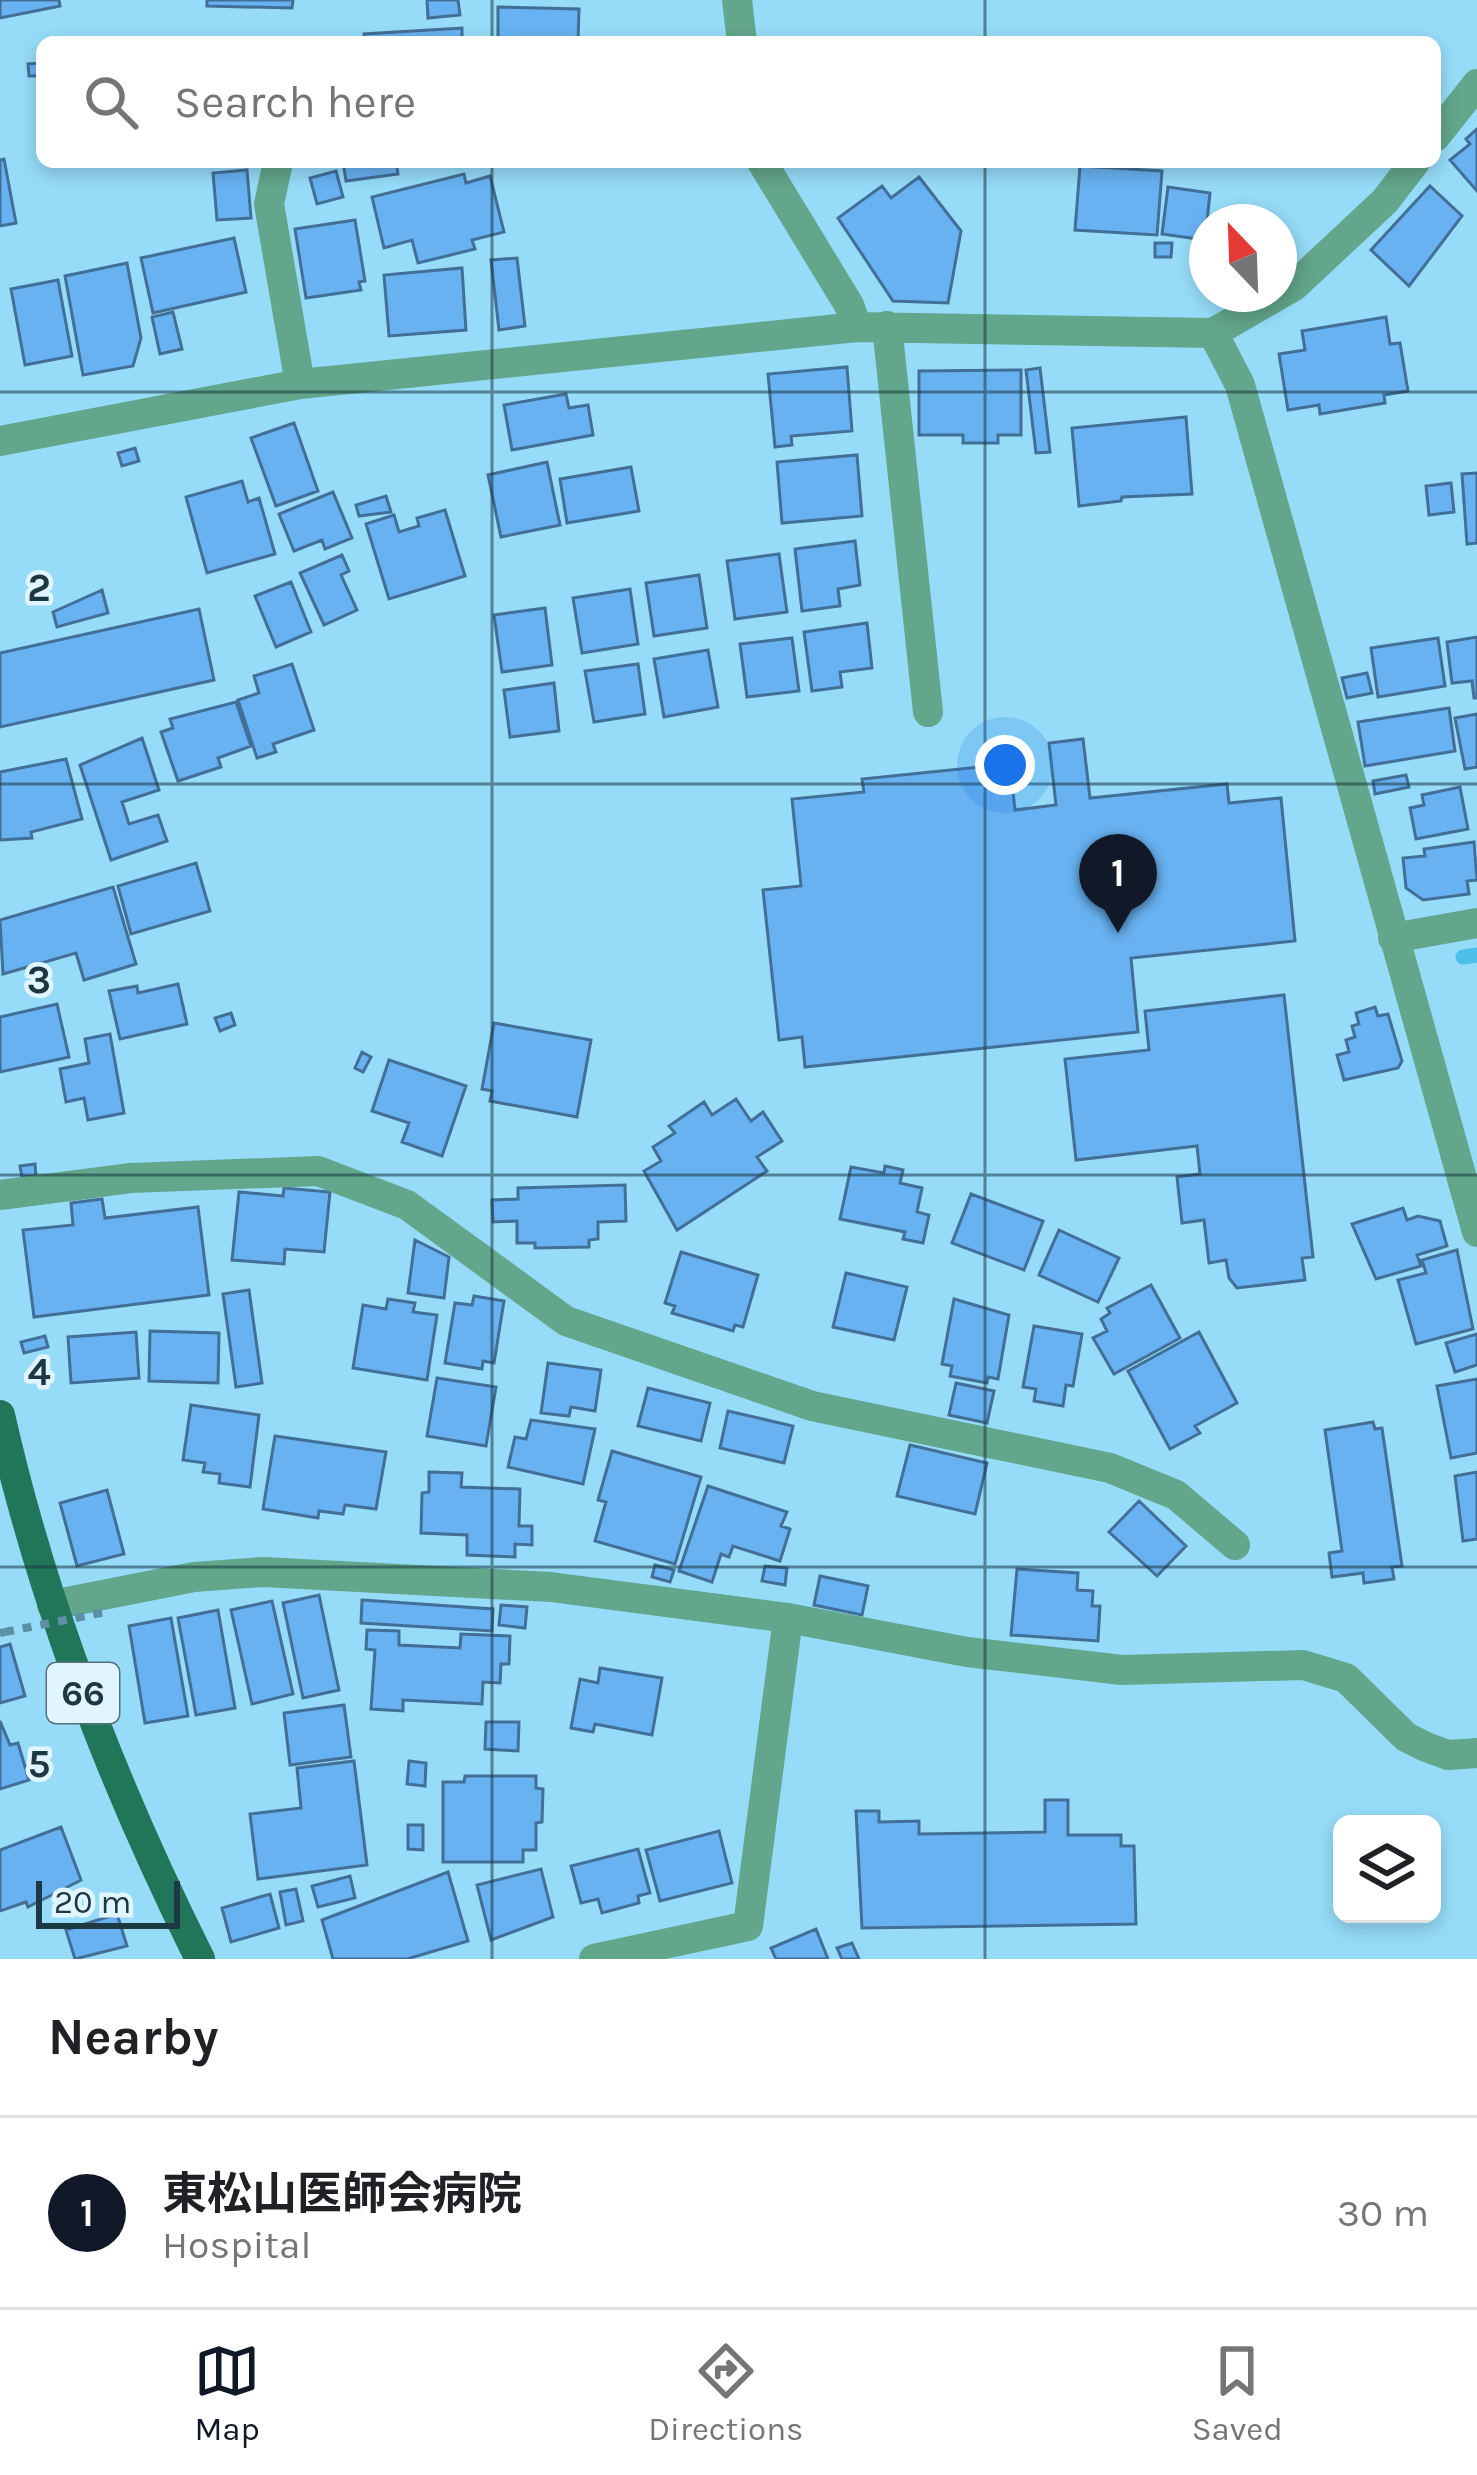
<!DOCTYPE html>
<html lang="en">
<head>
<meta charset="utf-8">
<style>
  :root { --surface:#fff; --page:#f2f2f2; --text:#202124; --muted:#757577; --line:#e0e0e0; --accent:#111827 }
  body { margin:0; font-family:Karla,"Noto Sans JP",sans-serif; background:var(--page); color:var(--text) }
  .controls { position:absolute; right:36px; bottom:36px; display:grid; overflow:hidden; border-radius:18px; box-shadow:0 6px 18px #0003 }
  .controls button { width:108px; height:108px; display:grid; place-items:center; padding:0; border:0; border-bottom:3px solid var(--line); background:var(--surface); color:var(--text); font:60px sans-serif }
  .compass { position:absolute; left:1189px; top:204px; width:108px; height:108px; border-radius:50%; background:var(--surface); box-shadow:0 6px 18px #0003; rotate:337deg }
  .scale { position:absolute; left:36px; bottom:30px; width:144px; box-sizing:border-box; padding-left:12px; border:6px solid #1b3843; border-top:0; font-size:33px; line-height:42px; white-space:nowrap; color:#1b3843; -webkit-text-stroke:9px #e1f5fe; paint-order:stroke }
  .you { position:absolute; left:1005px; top:765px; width:42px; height:42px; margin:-30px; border:9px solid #fff; border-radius:50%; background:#1a73e8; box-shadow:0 0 0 18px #1a73e833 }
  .badge { display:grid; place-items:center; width:78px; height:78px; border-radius:50%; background:var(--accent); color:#fff; font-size:39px; font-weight:700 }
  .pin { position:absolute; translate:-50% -99px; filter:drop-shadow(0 3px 6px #0008) }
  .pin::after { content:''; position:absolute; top:63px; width:42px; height:36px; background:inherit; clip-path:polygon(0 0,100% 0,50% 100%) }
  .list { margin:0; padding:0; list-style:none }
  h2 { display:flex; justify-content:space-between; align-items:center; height:156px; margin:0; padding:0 48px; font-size:51px }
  h2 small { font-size:39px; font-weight:400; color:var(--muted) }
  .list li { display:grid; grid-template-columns:78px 1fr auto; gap:36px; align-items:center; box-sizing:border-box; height:192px; padding:0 48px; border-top:3px solid var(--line) }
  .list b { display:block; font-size:45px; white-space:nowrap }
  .list p { margin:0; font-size:39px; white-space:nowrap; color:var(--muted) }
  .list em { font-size:39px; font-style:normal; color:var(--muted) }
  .icon { flex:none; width:66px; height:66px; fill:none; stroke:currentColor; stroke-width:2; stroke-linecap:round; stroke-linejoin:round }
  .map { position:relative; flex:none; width:1477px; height:1959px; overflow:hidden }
  .search { position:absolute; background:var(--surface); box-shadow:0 6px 18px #0003; left:36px; right:36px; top:36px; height:132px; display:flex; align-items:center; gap:30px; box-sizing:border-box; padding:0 42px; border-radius:18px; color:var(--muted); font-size:45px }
  .sheet { height:348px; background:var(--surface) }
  nav { display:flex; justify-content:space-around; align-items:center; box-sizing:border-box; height:168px; border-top:3px solid var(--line); background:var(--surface); font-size:33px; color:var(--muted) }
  nav a { display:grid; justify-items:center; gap:6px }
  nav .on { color:var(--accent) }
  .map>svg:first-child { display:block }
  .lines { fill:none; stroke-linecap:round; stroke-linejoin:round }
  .stream { stroke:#4bbee9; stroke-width:15 }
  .building { fill:#68b2f2; stroke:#426f97; stroke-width:3 }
  .path { stroke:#5d90a5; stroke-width:8; stroke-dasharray:9 9; stroke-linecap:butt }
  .minor { stroke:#62a68b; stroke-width:30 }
  .major { stroke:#217559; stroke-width:30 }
  .path-bridge { stroke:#5d90a5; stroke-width:8; stroke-dasharray:9 9; stroke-linecap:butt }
  .grid { fill:none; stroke:#1b3843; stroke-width:3; stroke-opacity:0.55 }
  .labels { text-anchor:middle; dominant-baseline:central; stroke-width:9; stroke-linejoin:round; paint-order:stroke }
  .shield { fill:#e1f5fe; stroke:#56717b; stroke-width:3 }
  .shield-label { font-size:36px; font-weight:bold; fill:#1b3843 }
  .grid-label { font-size:39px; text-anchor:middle; font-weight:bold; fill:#1b3843; stroke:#e1f5fe; stroke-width:9; stroke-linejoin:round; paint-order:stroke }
</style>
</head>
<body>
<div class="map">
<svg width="1477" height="1959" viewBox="0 0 1477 1959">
  <rect width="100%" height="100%" fill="#96dcf9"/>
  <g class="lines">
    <path class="stream" d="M 1463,957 L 1477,955"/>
  </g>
  <path class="building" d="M 0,0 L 59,0 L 60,6 L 0,18 Z
    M 207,0 L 293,0 L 292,8 L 207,6 Z
    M 427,0 L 458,0 L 460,15 L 428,18 Z
    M 498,7 L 579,9 L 578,42 L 498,42 Z
    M 462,28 L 462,42 L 365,42 L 364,34 Z
    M 42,63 L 42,76 L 29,76 L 28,64 Z
    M 1477,129 L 1477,191 L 1450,160 L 1470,144 L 1466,139 Z
    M 4,159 L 16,223 L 0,226 L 0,160 Z
    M 343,162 L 396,162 L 398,174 L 346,181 Z
    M 1080,166 L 1162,171 L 1157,235 L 1075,230 Z
    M 247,170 L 251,218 L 217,220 L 213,173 Z
    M 336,171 L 343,197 L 317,204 L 310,178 Z
    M 464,174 L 466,183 L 490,176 L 504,232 L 472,240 L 475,249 L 418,263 L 412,240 L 384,248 L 372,197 Z
    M 919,177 L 961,231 L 948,303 L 893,301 L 838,218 L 882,186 L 891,198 Z
    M 1430,186 L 1462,216 L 1409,286 L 1371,250 Z
    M 1168,187 L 1210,193 L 1205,240 L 1162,234 Z
    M 355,220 L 365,281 L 359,282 L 361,290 L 306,298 L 295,229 Z
    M 234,238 L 246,292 L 153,313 L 141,258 Z
    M 1155,243 L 1172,243 L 1171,257 L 1155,257 Z
    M 517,258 L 525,326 L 499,330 L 491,260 Z
    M 127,263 L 141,338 L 133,366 L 83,375 L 65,276 Z
    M 462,268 L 466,330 L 389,336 L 384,275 Z
    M 58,280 L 72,356 L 25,365 L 11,289 Z
    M 173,312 L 182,349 L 160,354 L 152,317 Z
    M 1386,317 L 1390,344 L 1400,343 L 1408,391 L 1384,395 L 1385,403 L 1320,414 L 1319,405 L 1288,410 L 1279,354 L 1305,350 L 1302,331 Z
    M 847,367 L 852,431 L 791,436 L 792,445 L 775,447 L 768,374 Z
    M 1040,368 L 1050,452 L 1036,453 L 1026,370 Z
    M 1021,370 L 1021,435 L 998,435 L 998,443 L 963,443 L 963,435 L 919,435 L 919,371 Z
    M 566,394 L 569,408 L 588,405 L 593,435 L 512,450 L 504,405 Z
    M 1186,417 L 1192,494 L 1122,497 L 1121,501 L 1079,506 L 1072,428 Z
    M 294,423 L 318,491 L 276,506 L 251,438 Z
    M 135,448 L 139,461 L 122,466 L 118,453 Z
    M 857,455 L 862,516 L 782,523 L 777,462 Z
    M 547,462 L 560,525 L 501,537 L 488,475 Z
    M 631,467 L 639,511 L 567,523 L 560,479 Z
    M 1477,473 L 1477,543 L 1467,544 L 1462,474 Z
    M 242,481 L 248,502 L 259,498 L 275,554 L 207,573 L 186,497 Z
    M 1451,483 L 1454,512 L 1429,515 L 1426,486 Z
    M 333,492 L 352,538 L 325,549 L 322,540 L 294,551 L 279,514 Z
    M 386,496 L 391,512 L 359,516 L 356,505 Z
    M 445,510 L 465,576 L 389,599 L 366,524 L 394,515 L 399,532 L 419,526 L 417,518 Z
    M 855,541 L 860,585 L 838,589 L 840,606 L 802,611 L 795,549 Z
    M 779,554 L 787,612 L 735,619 L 727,561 Z
    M 342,555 L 349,571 L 341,575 L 357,610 L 324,625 L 300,573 Z
    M 699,575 L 707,628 L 654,636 L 646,583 Z
    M 291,582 L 311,632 L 276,647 L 255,596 Z
    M 630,589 L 638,644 L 582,653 L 573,598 Z
    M 102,590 L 108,613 L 57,627 L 53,612 Z
    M 545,608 L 552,665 L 502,672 L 494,615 Z
    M 199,609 L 214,680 L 0,727 L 0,653 Z
    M 867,623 L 872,668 L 840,672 L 842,687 L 812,691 L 804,632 Z
    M 1477,637 L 1477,698 L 1474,698 L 1472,681 L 1452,683 L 1447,642 Z
    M 792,638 L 799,691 L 747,697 L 740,644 Z
    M 1438,638 L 1445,686 L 1378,697 L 1371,648 Z
    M 708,650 L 718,707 L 664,717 L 654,659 Z
    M 292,664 L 314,730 L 273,744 L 276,752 L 257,758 L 238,700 L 259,693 L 254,676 Z
    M 638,664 L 645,714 L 594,722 L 585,671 Z
    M 1367,673 L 1372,693 L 1347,698 L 1342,678 Z
    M 554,683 L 559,731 L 510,737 L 504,690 Z
    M 236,702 L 251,746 L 218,758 L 221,767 L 178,781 L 161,732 L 173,728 L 170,719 Z
    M 1449,708 L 1455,751 L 1365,766 L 1358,722 Z
    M 1477,714 L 1477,767 L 1465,769 L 1455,718 Z
    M 142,738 L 159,790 L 122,802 L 129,824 L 158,815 L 167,841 L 111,860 L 80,765 Z
    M 1083,739 L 1090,798 L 1227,784 L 1229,803 L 1281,798 L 1295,941 L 1131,958 L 1138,1032 L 805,1067 L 802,1037 L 779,1040 L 763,890 L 801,886 L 792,799 L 864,792 L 862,779 L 1010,764 L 1015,810 L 1056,805 L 1049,743 Z
    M 66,759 L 82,819 L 31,832 L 32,838 L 0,840 L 0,772 Z
    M 1406,775 L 1409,787 L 1375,794 L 1373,781 Z
    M 1460,787 L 1468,829 L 1416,839 L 1410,808 L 1424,805 L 1422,795 Z
    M 1474,842 L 1477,880 L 1467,881 L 1469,894 L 1423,900 L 1406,888 L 1403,858 L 1425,856 L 1424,849 Z
    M 196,863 L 210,911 L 131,934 L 118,886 Z
    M 113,887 L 136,964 L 84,980 L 76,953 L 3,974 L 0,920 Z
    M 178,984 L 187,1024 L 120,1039 L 109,991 L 137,986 L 138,993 Z
    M 1284,995 L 1313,1257 L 1302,1258 L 1305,1280 L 1237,1288 L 1229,1278 L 1226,1260 L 1209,1263 L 1204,1220 L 1182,1223 L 1177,1177 L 1200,1174 L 1197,1146 L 1076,1160 L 1065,1059 L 1149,1050 L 1145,1011 Z
    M 57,1004 L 69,1057 L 0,1072 L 0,1017 Z
    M 1375,1007 L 1378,1016 L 1388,1014 L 1402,1061 L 1398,1068 L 1344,1080 L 1337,1055 L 1349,1052 L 1346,1040 L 1355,1037 L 1352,1026 L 1359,1024 L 1356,1013 Z
    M 231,1013 L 235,1025 L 220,1031 L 215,1018 Z
    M 494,1023 L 591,1040 L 577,1117 L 490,1101 L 492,1091 L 482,1089 Z
    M 110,1034 L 124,1113 L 88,1120 L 84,1098 L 66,1102 L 60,1069 L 89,1063 L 85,1039 Z
    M 362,1052 L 371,1057 L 363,1072 L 355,1068 Z
    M 389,1060 L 466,1086 L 442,1156 L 402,1142 L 409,1123 L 372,1111 Z
    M 736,1099 L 751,1121 L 763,1112 L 782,1141 L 757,1157 L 767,1171 L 677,1230 L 644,1171 L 661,1161 L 653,1147 L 675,1133 L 669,1126 L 704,1102 L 712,1115 Z
    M 35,1164 L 36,1176 L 22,1177 L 20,1166 Z
    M 885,1166 L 903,1170 L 900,1183 L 922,1188 L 917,1212 L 929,1215 L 923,1243 L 903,1239 L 905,1232 L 840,1219 L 851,1167 L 884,1173 Z
    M 625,1185 L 626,1221 L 598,1222 L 598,1239 L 589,1240 L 589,1247 L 535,1248 L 535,1243 L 517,1243 L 517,1221 L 493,1222 L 492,1200 L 518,1199 L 518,1188 Z
    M 284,1188 L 330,1192 L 324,1252 L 285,1249 L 284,1264 L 232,1260 L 239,1192 L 283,1196 Z
    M 971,1194 L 1043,1221 L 1024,1270 L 952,1243 Z
    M 102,1199 L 105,1218 L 198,1207 L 209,1295 L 34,1317 L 23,1230 L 73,1225 L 71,1203 Z
    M 1403,1208 L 1407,1220 L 1418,1216 L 1440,1221 L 1447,1246 L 1417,1255 L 1421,1266 L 1376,1279 L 1352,1224 Z
    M 1059,1230 L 1119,1258 L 1098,1302 L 1039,1275 Z
    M 415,1240 L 449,1257 L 444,1298 L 408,1293 Z
    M 1457,1250 L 1473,1329 L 1416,1344 L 1398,1280 L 1426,1273 L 1422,1260 Z
    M 681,1252 L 758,1275 L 743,1327 L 735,1325 L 733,1331 L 672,1313 L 675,1306 L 665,1303 Z
    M 846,1273 L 907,1287 L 894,1340 L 833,1327 Z
    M 1151,1285 L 1180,1338 L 1114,1374 L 1093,1338 L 1107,1331 L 1101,1319 L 1110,1313 L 1107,1308 Z
    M 249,1290 L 262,1383 L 236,1387 L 223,1294 Z
    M 474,1296 L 504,1301 L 494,1363 L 483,1361 L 482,1369 L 445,1363 L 455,1303 L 472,1305 Z
    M 388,1299 L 415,1303 L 413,1312 L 437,1315 L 427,1380 L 353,1368 L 363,1305 L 386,1309 Z
    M 954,1299 L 1009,1315 L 998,1379 L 988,1377 L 987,1383 L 950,1376 L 952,1366 L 942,1364 Z
    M 1034,1326 L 1082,1334 L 1073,1386 L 1066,1385 L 1063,1406 L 1034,1401 L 1036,1389 L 1023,1387 Z
    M 150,1331 L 219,1333 L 218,1383 L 149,1381 Z
    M 136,1332 L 139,1378 L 71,1383 L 68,1337 Z
    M 1199,1332 L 1237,1403 L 1195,1426 L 1200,1433 L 1170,1449 L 1128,1371 Z
    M 1477,1334 L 1477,1365 L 1455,1372 L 1446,1343 Z
    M 45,1336 L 48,1347 L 24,1353 L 21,1342 Z
    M 548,1363 L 601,1370 L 595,1411 L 571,1407 L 569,1416 L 541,1413 Z
    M 437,1378 L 496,1387 L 486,1446 L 427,1436 Z
    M 1477,1379 L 1477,1453 L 1451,1458 L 1437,1386 Z
    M 956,1383 L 994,1391 L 987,1423 L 949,1415 Z
    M 648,1388 L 710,1403 L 701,1441 L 638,1426 Z
    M 191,1405 L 259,1415 L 250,1487 L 219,1483 L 220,1474 L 203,1472 L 205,1463 L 183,1460 Z
    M 728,1411 L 793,1426 L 784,1463 L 720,1448 Z
    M 531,1420 L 595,1429 L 583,1484 L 508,1467 L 515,1437 L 526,1439 Z
    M 1373,1422 L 1375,1429 L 1382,1428 L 1402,1566 L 1392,1567 L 1394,1579 L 1364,1583 L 1363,1573 L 1332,1577 L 1329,1553 L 1342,1551 L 1325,1430 Z
    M 275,1436 L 386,1452 L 376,1509 L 345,1505 L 343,1514 L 319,1511 L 318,1518 L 263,1509 Z
    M 910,1445 L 987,1463 L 975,1514 L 897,1496 Z
    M 612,1451 L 701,1477 L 675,1564 L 595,1541 L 606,1502 L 598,1500 Z
    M 429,1472 L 462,1473 L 461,1487 L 520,1489 L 519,1526 L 532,1526 L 532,1545 L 515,1544 L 515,1557 L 467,1555 L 467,1535 L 421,1533 L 422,1493 L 429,1492 Z
    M 1477,1472 L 1477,1539 L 1463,1541 L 1455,1476 Z
    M 708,1486 L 787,1512 L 781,1526 L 790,1529 L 780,1561 L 733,1546 L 729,1557 L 721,1554 L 712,1582 L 679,1571 Z
    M 107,1490 L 124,1554 L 77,1566 L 60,1503 Z
    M 1139,1501 L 1186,1546 L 1157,1576 L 1109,1532 Z
    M 655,1565 L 674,1570 L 670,1582 L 652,1577 Z
    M 765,1566 L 787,1568 L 785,1585 L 762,1581 Z
    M 1017,1569 L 1078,1573 L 1077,1590 L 1093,1591 L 1092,1606 L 1100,1606 L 1098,1641 L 1011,1635 Z
    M 820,1576 L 868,1586 L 862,1615 L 814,1605 Z
    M 319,1595 L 339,1690 L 303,1698 L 283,1603 Z
    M 362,1600 L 493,1609 L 492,1631 L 361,1623 Z
    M 272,1601 L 293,1694 L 252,1704 L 231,1610 Z
    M 501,1605 L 527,1607 L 525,1628 L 499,1625 Z
    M 218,1610 L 235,1708 L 196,1715 L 178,1618 Z
    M 171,1618 L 188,1716 L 145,1723 L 129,1626 Z
    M 367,1630 L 399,1631 L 399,1645 L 460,1648 L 461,1634 L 510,1636 L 509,1664 L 501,1664 L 500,1683 L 483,1682 L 482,1704 L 403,1700 L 403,1711 L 371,1709 L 375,1650 L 366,1649 Z
    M 10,1644 L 25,1696 L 0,1703 L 0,1647 Z
    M 600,1668 L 662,1678 L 652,1735 L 595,1724 L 593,1732 L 571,1728 L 580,1679 L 598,1683 Z
    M 344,1705 L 351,1757 L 290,1765 L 284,1713 Z
    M 0,1721 L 10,1745 L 18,1743 L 29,1780 L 0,1789 Z
    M 486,1722 L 519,1722 L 518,1751 L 485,1749 Z
    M 354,1761 L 367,1865 L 258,1879 L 250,1814 L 301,1808 L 297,1768 Z
    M 409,1761 L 426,1763 L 425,1786 L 407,1784 Z
    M 465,1776 L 536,1776 L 536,1788 L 543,1789 L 542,1822 L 536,1823 L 536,1850 L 523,1850 L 523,1862 L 443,1862 L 443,1782 L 464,1782 Z
    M 1045,1800 L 1068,1800 L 1068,1835 L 1121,1835 L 1121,1846 L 1134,1846 L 1136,1924 L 862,1928 L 856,1811 L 879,1811 L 879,1822 L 919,1821 L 919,1834 L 1045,1832 Z
    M 408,1825 L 423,1825 L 423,1850 L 408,1849 Z
    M 61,1827 L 81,1880 L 28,1907 L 26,1902 L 0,1911 L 0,1850 Z
    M 719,1831 L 732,1883 L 660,1901 L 646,1850 Z
    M 638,1849 L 650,1893 L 638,1896 L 639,1903 L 602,1913 L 598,1899 L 581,1903 L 571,1866 Z
    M 541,1869 L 553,1917 L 491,1940 L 477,1885 Z
    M 448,1872 L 468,1941 L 407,1959 L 333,1959 L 322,1920 Z
    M 350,1876 L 355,1898 L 318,1907 L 312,1886 Z
    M 296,1889 L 303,1921 L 286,1925 L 280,1892 Z
    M 270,1894 L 279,1928 L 231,1942 L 222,1908 Z
    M 117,1914 L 127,1946 L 75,1959 L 66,1930 Z
    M 816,1929 L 828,1959 L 776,1959 L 771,1948 Z
    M 852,1943 L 859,1959 L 842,1959 L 837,1948 Z"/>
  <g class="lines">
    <path class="path" d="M 0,1633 L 5,1632"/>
    <path class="minor" d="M 737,0 L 742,42
      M 1435,137 L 1477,84
      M 278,162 L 269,204 L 300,384
      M 762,162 L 849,305 L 857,327
      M 887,326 L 928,712
      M 1213,333 L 1240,385 L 1477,1232
      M 0,441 L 300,384 L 857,327 L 1213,333 L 1294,286 L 1385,201 L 1415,162
      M 1393,938 L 1477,923
      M 0,1195 L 131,1178 L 318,1171 L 407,1205 L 566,1321 L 812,1406 L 1110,1468 L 1176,1495 L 1235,1545
      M 52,1605 L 194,1577 L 263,1572 L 551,1587 L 788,1618 L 967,1652 L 1122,1670 L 1303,1665 L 1346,1678 L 1406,1737 L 1426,1747 L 1448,1755 L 1477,1753
      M 594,1959 L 748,1926 L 788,1618"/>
    <path class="major" d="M 0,1415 C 43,1605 113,1785 200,1959"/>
    <path class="path-bridge" d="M 5,1632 L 106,1612"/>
  </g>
  <path class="grid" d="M 492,0 L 492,42M 985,0 L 985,42M 492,162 L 492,1959M 985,162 L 985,1959M 0,392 L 1477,392M 0,784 L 1477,784M 0,1175 L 1477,1175M 0,1567 L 1477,1567"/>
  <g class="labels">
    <rect class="shield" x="47" y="1663" width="72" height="60" rx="9"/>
    <g class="shield-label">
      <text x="83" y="1693">66</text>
    </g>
  </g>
  <g class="grid-label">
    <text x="39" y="601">2</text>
    <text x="39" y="993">3</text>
    <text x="39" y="1385">4</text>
    <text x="39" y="1777">5</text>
  </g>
</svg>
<div class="controls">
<button><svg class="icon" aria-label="layers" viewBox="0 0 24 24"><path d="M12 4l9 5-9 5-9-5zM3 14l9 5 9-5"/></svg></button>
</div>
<svg class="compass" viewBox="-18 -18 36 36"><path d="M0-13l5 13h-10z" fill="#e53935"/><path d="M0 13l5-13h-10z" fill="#757577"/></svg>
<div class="scale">20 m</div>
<div class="you"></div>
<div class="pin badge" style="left:1118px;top:933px">1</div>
<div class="search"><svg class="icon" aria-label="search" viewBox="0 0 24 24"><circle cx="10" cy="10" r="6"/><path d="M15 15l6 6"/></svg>Search here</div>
</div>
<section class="sheet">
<h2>Nearby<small></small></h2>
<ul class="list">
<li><span class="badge">1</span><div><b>東松山医師会病院</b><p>Hospital</p></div><em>30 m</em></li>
</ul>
</section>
<nav>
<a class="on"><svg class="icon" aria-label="map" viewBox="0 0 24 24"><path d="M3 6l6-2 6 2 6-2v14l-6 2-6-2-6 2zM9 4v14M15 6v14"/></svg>Map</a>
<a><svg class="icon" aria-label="directions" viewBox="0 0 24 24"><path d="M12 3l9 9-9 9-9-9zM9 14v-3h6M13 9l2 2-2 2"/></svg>Directions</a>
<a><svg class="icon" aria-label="saved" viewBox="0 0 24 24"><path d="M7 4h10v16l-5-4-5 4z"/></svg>Saved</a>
</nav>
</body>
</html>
